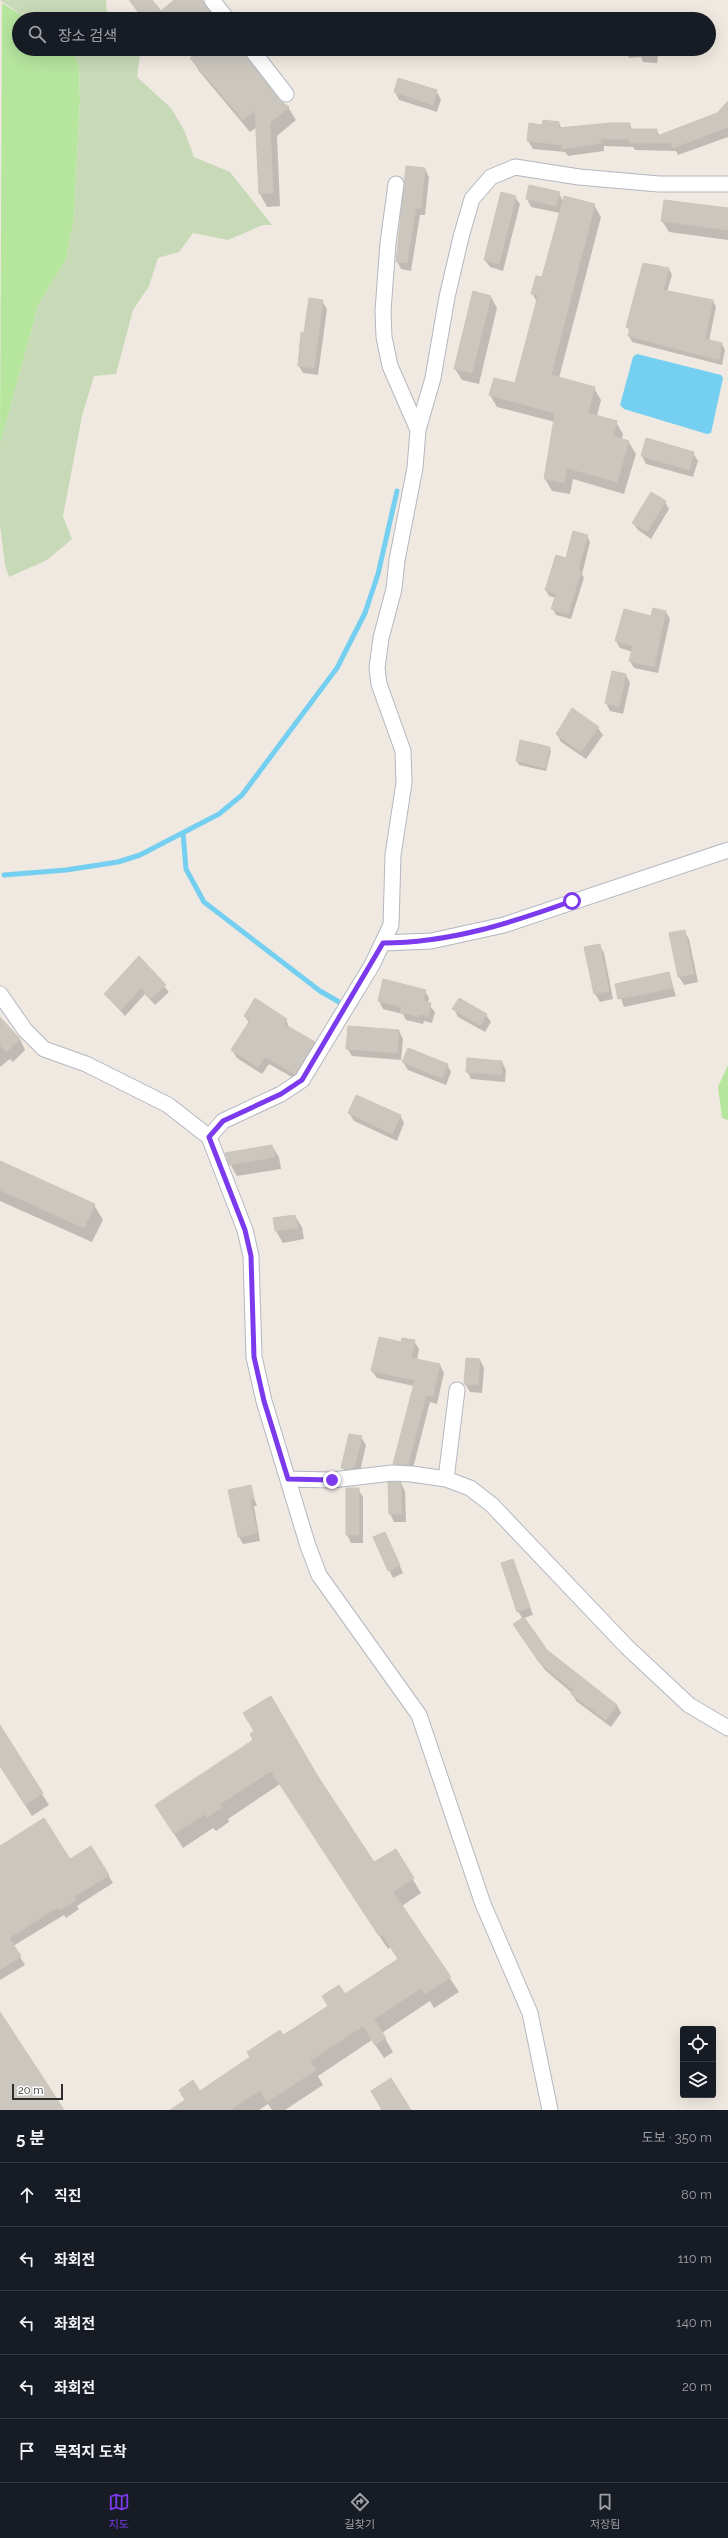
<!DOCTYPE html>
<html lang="ko">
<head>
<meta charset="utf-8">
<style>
  :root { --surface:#171b24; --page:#242831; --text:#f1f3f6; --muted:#9ea1a6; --line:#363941; --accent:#7c3aed }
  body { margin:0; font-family:Raleway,"Noto Sans KR",sans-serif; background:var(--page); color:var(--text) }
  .controls { position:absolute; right:12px; bottom:12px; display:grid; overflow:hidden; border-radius:4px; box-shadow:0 4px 16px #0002 }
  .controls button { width:36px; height:36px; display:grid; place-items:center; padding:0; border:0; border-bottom:1px solid var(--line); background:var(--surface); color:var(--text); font:20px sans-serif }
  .scale { position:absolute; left:12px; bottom:10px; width:51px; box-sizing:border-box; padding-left:4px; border:2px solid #2e2e2e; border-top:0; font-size:11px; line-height:14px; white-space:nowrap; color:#2e2e2e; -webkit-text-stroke:3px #fff; paint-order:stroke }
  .stop { position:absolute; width:12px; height:12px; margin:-9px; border:3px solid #7c3aed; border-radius:50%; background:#fff }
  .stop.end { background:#7c3aed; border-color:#fff; box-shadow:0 1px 4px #0008 }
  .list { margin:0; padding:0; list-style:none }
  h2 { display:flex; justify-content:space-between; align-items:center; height:52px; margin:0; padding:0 16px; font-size:17px }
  h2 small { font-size:13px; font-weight:400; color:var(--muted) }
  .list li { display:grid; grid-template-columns:26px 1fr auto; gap:12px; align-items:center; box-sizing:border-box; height:64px; padding:0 16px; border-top:1px solid var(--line) }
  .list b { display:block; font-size:15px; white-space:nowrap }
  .list em { font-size:13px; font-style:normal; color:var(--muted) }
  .icon { flex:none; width:22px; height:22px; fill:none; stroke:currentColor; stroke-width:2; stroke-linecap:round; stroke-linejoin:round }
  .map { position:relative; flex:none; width:728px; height:2110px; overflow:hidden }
  .search { position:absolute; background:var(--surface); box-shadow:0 4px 16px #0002; left:12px; right:12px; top:12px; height:44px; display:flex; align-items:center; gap:10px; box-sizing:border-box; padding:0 14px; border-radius:22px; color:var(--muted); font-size:15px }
  .sheet { height:372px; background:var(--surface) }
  nav { display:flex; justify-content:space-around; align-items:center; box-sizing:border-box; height:56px; border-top:1px solid var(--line); background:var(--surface); font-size:11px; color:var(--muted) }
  nav a { display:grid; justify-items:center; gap:2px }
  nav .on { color:var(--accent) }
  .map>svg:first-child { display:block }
  .green { fill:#b6e59e }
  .cemetery { fill:#c8d9b8 }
  .water { fill:#75cff0 }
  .shadow { fill:#0003 }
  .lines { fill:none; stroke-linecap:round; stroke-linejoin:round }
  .stream { stroke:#75cff0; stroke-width:5 }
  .building { fill:#cbc7bf; stroke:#cbc5ba }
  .minor-casing { stroke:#b4b7c1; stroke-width:17 }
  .minor { stroke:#fff; stroke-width:15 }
  .route { stroke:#7c3aed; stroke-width:5 }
</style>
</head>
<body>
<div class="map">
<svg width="728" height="2110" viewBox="0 0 728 2110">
  <rect width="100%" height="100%" fill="#efe9e1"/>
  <path class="green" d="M 2,3 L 28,19 L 19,19 L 19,49 L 73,49 L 79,66 L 80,100 L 74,218 L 66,260 L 39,303 L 0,445 Z
    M 728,1065 L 728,1120 L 722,1118 L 718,1087 Z"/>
  <path class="cemetery" d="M 0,0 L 106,0 L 107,12 L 117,19 L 28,19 Z
    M 73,49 L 141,49 L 137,77 L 171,108 L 184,130 L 194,157 L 230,172 L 272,225 L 263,225 L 228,240 L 193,233 L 179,252 L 158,258 L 149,286 L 133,310 L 116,374 L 94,376 L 82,416 L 63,516 L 72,539 L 47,560 L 9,577 L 5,565 L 0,524 L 0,445 L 39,303 L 66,260 L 74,218 L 80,100 L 79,66 Z"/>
  <path class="water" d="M 637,354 L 721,375 L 723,378 L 711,433 L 707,434 L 624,409 L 620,405 L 633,357 Z"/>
  <path class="shadow" d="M 129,0 L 151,0 L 161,12 L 175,0 L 200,0 L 216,19 L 143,19 Z
    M 203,49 L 241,49 L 278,100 L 288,107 L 296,120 L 277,136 L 280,206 L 267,207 L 260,194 L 257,127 L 250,132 L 199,71 L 192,59 Z
    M 582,49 L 659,49 L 657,63 L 643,62 L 641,57 L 629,58 L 627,54 L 586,56 Z
    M 399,79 L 436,91 L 441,99 L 437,112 L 399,100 L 395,92 Z
    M 728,103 L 728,137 L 678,155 L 676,151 L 635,150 L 633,147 L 604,146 L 604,151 L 568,156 L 565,152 L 533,149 L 528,141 L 543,126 L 559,123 L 562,129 L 629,124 L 633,130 L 656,130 L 660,136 L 718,114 Z
    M 425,169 L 429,177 L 425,215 L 420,215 L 411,271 L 401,269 L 397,261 Z
    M 559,193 L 563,201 L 594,205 L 601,217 L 559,378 L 594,388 L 601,400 L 597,416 L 616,422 L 623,434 L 622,439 L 628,441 L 636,454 L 624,494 L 573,479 L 570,494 L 552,491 L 545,479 L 555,422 L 497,407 L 490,395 L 516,385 L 537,302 L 532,293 L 543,279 L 560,213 L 531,207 L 527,199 Z
    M 515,197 L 520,204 L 503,271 L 490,267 L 485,260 Z
    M 728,209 L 728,240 L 669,232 L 662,221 Z
    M 669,269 L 672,275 L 667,292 L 713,301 L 716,307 L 709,341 L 722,344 L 725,350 L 722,365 L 632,342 L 629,336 L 630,332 L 627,326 Z
    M 491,297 L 497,308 L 479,384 L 462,380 L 455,369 Z
    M 322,301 L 327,309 L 318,375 L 303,373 L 299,366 Z
    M 693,453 L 698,461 L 693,477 L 646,464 L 642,456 Z
    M 665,502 L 669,509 L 651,539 L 638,530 L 633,523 Z
    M 587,536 L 590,542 L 582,574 L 584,578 L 571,619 L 556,615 L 553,609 L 556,598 L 549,596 L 546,590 L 566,559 Z
    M 624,610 L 652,617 L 666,612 L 670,619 L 658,673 L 634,668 L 630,661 L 633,652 L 620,648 L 616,641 Z
    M 626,675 L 630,683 L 623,714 L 610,711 L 606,703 Z
    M 598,728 L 603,735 L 586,759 L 561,742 L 557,734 Z
    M 549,748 L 551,751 L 546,771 L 519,765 L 517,761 Z
    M 684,931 L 689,939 L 698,982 L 684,985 L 679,977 L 670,934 Z
    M 599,945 L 604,953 L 613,999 L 600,1002 L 595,994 L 586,948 Z
    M 139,957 L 169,992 L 155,1005 L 145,994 L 125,1016 L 105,994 Z
    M 669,974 L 676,996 L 624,1007 L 616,985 Z
    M 425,991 L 429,998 L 428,1004 L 435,1012 L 432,1023 L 424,1021 L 423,1024 L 406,1020 L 403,1014 L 383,1009 L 379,1001 Z
    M 454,1009 L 486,1015 L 491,1022 L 485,1032 L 458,1017 Z
    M 245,1016 L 286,1020 L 290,1029 L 314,1042 L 319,1050 L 299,1081 L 269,1064 L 262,1074 L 237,1058 L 232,1050 L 249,1023 Z
    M 0,1019 L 20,1039 L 25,1050 L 13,1062 L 10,1059 L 0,1067 Z
    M 399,1031 L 403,1039 L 401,1060 L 352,1056 L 347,1048 Z
    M 403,1062 L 447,1064 L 451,1072 L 446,1085 L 408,1070 Z
    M 502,1062 L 506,1070 L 505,1082 L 471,1079 L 467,1071 Z
    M 349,1113 L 400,1115 L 404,1123 L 397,1141 L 354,1121 Z
    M 272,1146 L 279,1157 L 281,1169 L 237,1176 L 230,1164 Z
    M 0,1162 L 94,1205 L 103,1220 L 92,1242 L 0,1201 Z
    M 295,1216 L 302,1227 L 304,1239 L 283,1243 L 276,1231 L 274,1219 Z
    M 414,1341 L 419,1349 L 417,1360 L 440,1365 L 444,1373 L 437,1404 L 430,1402 L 412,1472 L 398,1472 L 394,1464 L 414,1386 L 377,1378 L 372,1371 L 402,1343 Z
    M 467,1359 L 480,1360 L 484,1368 L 482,1393 L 470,1392 L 465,1384 Z
    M 361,1437 L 366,1445 L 359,1476 L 347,1475 L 342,1467 Z
    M 389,1483 L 401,1483 L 405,1491 L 406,1522 L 394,1522 L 390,1514 Z
    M 250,1486 L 257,1506 L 254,1506 L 260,1541 L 243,1544 L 239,1537 Z
    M 347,1489 L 358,1489 L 363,1497 L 363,1543 L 351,1543 L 347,1535 Z
    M 389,1541 L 403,1573 L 393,1578 L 389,1570 Z
    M 513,1560 L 533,1615 L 524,1618 L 547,1651 L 617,1705 L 621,1713 L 611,1727 L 576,1701 L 572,1693 L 545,1670 L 518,1632 L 514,1625 L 522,1618 L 518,1611 Z
    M 0,1727 L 49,1805 L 32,1816 L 0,1765 Z
    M 255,1740 L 316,1776 L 374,1863 L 395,1850 L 421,1893 L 402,1906 L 459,1992 L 434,2008 L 430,2001 L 382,2033 L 393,2052 L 384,2058 L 372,2040 L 318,2076 L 323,2085 L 285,2110 L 272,2110 L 268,2104 L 259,2110 L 172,2110 L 399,1960 L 391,1947 L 388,1949 L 280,1784 L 228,1819 L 229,1822 L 216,1831 L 213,1828 L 183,1848 L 156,1805 Z
    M 0,1847 L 70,1860 L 91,1847 L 113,1883 L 77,1906 L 79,1909 L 66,1918 L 64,1915 L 13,1946 L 25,1965 L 0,1980 Z"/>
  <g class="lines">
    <path class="stream" d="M 183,833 L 186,869 L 204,902 L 320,991 L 339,1002
      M 4,875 L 66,870 L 118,862 L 140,855 L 219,814 L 242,795 L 337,668 L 365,613 L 378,574 L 397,491"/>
  </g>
  <path class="building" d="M 129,0 L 152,0 L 161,11 L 174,0 L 202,0 L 216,19 L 193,19 L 187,12 L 178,19 L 145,19 Z
    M 202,49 L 242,49 L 279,100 L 289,107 L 270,123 L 273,193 L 259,194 L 255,110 L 243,120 L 190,58 Z
    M 398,78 L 437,90 L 433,105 L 394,92 Z
    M 728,101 L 728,127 L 673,148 L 671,143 L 629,143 L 629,139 L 600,139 L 601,143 L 562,149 L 562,145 L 527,141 L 529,123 L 542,125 L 543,120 L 559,122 L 559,128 L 610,123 L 630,123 L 630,129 L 657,129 L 657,136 L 717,113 Z
    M 406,166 L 425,168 L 421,208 L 416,207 L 407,263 L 396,262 Z
    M 529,185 L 560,192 L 556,206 L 526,199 Z
    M 501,192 L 516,196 L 499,264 L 484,260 Z
    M 564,196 L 595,204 L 551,375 L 595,387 L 588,413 L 617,421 L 613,436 L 629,441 L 617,482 L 567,468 L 564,483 L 544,479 L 555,413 L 489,395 L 494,378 L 515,383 L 538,295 L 531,294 L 536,276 L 542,277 Z
    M 664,200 L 728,208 L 728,230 L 661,221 Z
    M 643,263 L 669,268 L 663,290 L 713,300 L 705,339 L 722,343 L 719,360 L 628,336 L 630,328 L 626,327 Z
    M 473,291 L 491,296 L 472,373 L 454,369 Z
    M 309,298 L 323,300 L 314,368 L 298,366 L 301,332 L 304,333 Z
    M 646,438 L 694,452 L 689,470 L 641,456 Z
    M 651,492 L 666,501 L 647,532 L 632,523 Z
    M 573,531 L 588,535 L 578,570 L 581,571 L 568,614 L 551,609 L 556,594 L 545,590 L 556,555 L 566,558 Z
    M 653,608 L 666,611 L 654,667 L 629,661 L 633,646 L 615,641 L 624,609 L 651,616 Z
    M 612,671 L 626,674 L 619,707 L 605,703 Z
    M 572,708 L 599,727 L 581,752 L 556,734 Z
    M 520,740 L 550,747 L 545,768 L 516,761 Z
    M 685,930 L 694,974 L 678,977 L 669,933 Z
    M 600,944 L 609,991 L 594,994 L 584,947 Z
    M 139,956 L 166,985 L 150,999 L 141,988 L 121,1010 L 104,994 Z
    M 669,972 L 673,988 L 618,999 L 615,984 Z
    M 383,979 L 426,990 L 423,1001 L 431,1003 L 428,1016 L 419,1014 L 419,1017 L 400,1012 L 402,1007 L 378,1001 Z
    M 255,998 L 287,1019 L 284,1024 L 315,1042 L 295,1074 L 265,1057 L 258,1067 L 231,1050 L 250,1020 L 244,1016 Z
    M 459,998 L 487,1014 L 480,1025 L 452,1009 Z
    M 0,1017 L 20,1039 L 6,1052 L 0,1045 Z
    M 348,1026 L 399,1030 L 397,1053 L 346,1049 Z
    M 408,1048 L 448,1064 L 442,1078 L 402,1062 Z
    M 467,1058 L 502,1061 L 501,1075 L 466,1072 Z
    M 356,1095 L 401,1115 L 392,1134 L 348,1113 Z
    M 272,1145 L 275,1157 L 229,1165 L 226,1155 L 225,1153 Z
    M 0,1161 L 95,1204 L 84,1228 L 0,1190 Z
    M 295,1215 L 298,1228 L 275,1231 L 273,1218 Z
    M 379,1337 L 401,1342 L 402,1338 L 415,1340 L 411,1358 L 440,1364 L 433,1396 L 426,1395 L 408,1465 L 393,1464 L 415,1380 L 371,1371 Z
    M 466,1358 L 480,1359 L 478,1385 L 464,1384 Z
    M 349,1434 L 362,1436 L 354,1468 L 348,1469 L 341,1468 Z
    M 388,1482 L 401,1482 L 402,1514 L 389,1514 Z
    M 251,1485 L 254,1498 L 250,1499 L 257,1533 L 238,1537 L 228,1490 Z
    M 346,1488 L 359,1488 L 359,1535 L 346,1535 Z
    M 385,1532 L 400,1565 L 388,1571 L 373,1537 Z
    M 513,1559 L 530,1607 L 517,1612 L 501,1563 Z
    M 524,1617 L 547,1650 L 617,1705 L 606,1720 L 571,1694 L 573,1690 L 539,1662 L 513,1624 Z
    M 271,1696 L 317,1775 L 374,1862 L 396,1849 L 414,1878 L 393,1892 L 451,1977 L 425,1994 L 421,1988 L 374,2019 L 386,2038 L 375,2045 L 363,2026 L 310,2061 L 316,2070 L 267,2102 L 260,2090 L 230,2110 L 170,2110 L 185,2100 L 179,2090 L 193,2080 L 200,2091 L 250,2057 L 247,2052 L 280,2030 L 283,2035 L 290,2031 L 328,2006 L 322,1996 L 339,1985 L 345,1994 L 398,1959 L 382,1934 L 379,1936 L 271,1771 L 220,1804 L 222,1807 L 207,1818 L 205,1814 L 174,1834 L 155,1805 L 253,1740 L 250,1734 L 254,1731 L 243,1713 Z
    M 0,1725 L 43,1793 L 25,1805 L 0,1766 Z
    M 44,1818 L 70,1859 L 91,1846 L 109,1875 L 74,1897 L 76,1900 L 60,1910 L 58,1907 L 9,1938 L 21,1956 L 0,1970 L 0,1846 Z
    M 0,2012 L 40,2073 L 64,2110 L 0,2110 Z
    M 391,2078 L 411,2110 L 382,2110 L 371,2091 Z"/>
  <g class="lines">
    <g class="minor-casing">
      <path id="minor" d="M 212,0 L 227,19
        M 251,49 L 286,94
        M 418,430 L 433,378 L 447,297 L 461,237 L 472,199 L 491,177 L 515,167 L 579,177 L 659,184 L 728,184
        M 383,943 L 431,941 L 504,925 L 728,850
        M 0,994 L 25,1030 L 44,1049 L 86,1064 L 168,1105 L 209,1137 L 245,1230 L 251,1256 L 254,1357 L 264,1401 L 308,1546 L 319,1575 L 419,1715 L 483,1904 L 530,2013 L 550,2110
        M 209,1137 L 223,1121 L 281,1094 L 302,1080 L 372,965 L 391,925 L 393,855 L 404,783 L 403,751 L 379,684 L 377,668 L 381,638 L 394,589 L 397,560 L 415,468 L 418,430 L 390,366 L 384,337 L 383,311 L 388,243 L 396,184
        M 288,1479 L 332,1480 L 392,1473 L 412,1474 L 446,1479 L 470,1488 L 492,1505 L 627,1647 L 689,1705 L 728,1728
        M 446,1479 L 457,1390"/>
    </g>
    <use href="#minor" class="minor"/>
  </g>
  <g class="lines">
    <path class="route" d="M 332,1480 L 288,1479 L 264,1401 L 254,1357 L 251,1256 L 245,1230 L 209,1137 L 223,1121 L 281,1094 L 302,1080 L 383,943 C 449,943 511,923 572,901"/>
  </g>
</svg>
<div class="controls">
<button><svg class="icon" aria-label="locate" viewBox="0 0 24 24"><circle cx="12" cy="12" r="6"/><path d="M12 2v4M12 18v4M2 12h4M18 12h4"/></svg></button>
<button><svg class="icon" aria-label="layers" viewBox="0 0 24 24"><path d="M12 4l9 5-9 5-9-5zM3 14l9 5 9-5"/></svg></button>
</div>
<div class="scale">20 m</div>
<div class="stop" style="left:572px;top:901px"></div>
<div class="stop end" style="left:332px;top:1480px"></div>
<div class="search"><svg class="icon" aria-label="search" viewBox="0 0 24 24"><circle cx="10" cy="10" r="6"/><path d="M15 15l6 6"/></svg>장소 검색</div>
</div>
<section class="sheet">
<h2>5 분<small>도보 · 350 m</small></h2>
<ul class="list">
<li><svg class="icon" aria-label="ahead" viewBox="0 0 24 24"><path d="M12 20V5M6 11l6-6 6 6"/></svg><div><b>직진</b></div><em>80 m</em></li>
<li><svg class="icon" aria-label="left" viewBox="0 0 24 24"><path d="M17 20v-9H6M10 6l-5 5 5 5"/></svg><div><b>좌회전</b></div><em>110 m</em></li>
<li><svg class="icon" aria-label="left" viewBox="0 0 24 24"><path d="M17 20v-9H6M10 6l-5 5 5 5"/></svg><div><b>좌회전</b></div><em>140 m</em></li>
<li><svg class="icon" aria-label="left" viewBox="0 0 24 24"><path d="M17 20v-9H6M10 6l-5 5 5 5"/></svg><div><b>좌회전</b></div><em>20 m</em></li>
<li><svg class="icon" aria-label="arrive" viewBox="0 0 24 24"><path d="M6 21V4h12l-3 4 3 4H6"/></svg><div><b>목적지 도착</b></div></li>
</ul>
</section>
<nav>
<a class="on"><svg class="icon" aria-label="map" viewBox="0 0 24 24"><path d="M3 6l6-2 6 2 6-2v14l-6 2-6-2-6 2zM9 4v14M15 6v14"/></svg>지도</a>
<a><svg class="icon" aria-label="directions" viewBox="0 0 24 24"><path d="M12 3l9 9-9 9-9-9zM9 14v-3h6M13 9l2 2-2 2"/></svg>길찾기</a>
<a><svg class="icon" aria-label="saved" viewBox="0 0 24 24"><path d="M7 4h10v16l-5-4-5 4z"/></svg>저장됨</a>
</nav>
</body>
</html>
